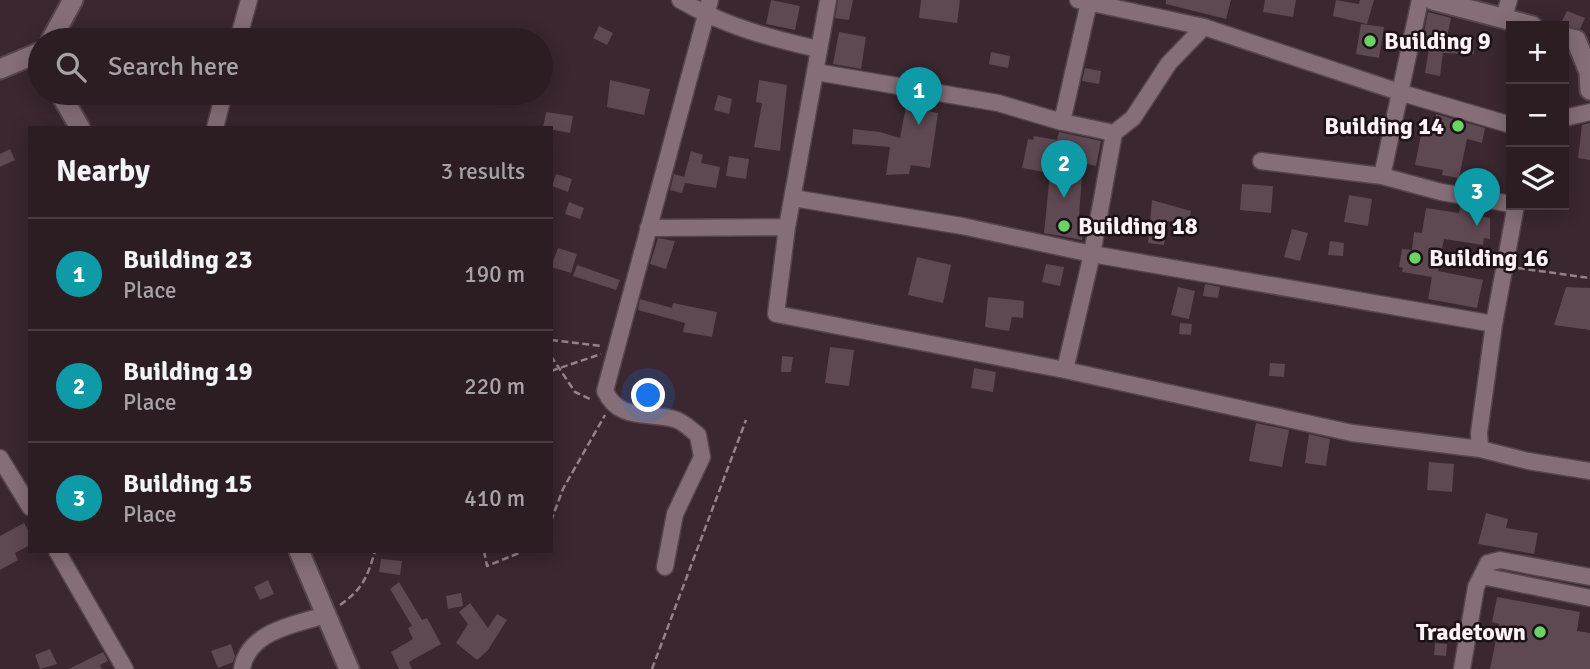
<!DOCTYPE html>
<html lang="en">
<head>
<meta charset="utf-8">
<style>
  :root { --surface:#2c1d23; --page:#34262b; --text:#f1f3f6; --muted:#a6a2a6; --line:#483b41; --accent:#69d465 }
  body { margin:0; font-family:Signika,sans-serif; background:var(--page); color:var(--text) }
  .controls { position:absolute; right:21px; top:21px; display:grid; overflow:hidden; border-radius:0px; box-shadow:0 4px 18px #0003 }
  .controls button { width:63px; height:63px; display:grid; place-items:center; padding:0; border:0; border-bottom:2px solid var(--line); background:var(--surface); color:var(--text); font:35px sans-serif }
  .you { position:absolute; left:649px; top:396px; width:24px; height:24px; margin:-18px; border:5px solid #fff; border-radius:50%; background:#1a73e8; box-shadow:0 0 0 10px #1a73e833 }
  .badge { display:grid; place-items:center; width:46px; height:46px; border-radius:50%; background:var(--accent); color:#fff; font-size:23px; font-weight:700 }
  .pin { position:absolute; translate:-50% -58px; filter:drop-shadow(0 2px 4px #0008) }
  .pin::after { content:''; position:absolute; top:37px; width:24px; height:21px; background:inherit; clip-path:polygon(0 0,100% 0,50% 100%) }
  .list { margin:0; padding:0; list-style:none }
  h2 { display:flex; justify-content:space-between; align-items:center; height:91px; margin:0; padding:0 28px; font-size:30px }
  h2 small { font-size:23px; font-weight:400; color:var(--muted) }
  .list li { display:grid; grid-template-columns:46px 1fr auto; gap:21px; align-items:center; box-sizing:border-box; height:112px; padding:0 28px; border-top:2px solid var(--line) }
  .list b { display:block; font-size:26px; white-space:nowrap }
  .list p { margin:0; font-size:23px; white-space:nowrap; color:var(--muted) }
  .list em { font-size:23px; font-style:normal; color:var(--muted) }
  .icon { flex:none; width:38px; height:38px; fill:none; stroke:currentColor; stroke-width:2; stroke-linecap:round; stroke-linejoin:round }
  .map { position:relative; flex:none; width:1590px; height:669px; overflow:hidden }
  .search { position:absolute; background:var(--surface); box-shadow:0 4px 18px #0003; left:28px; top:28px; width:525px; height:77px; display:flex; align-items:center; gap:18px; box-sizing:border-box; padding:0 24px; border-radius:38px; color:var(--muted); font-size:26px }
  .panel { position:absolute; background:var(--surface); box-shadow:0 4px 18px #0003; left:28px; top:126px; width:525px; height:427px; border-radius:0px }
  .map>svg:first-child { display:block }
  .building { fill:#5e4851 }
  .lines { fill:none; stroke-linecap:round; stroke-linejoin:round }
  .minor-casing { stroke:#56454d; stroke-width:19 }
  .tertiary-casing { stroke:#56454d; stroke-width:23 }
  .path { stroke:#938288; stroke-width:2.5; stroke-dasharray:7 3.5; stroke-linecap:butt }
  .minor { stroke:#856e77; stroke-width:16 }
  .tertiary { stroke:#856e77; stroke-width:19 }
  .poi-dot { fill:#69d465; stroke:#1c1316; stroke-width:2.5 }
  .labels { text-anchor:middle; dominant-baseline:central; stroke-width:5; stroke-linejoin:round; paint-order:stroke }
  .poi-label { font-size:24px; font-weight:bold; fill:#fff1f6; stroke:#1c1316; text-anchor:start }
</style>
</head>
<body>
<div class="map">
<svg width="1590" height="669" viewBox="0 0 1590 669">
  <rect width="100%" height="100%" fill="#3a272f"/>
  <path class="building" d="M 771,0 L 800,6 L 795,30 L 766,24 Z
    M 838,0 L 853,0 L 849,20 L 835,18 Z
    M 921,0 L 960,0 L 957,23 L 919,18 Z
    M 1166,0 L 1231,0 L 1226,19 L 1166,4 Z
    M 1265,0 L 1296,0 L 1293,17 L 1263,12 Z
    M 1336,0 L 1359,4 L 1360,0 L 1374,0 L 1367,24 L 1333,16 Z
    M 1567,11 L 1585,18 L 1580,29 L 1560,25 Z
    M 1428,12 L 1451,18 L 1447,37 L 1474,37 L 1474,54 L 1443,53 L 1440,76 L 1425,73 L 1429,48 L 1421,46 Z
    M 1361,24 L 1384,27 L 1379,58 L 1356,54 Z
    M 599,26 L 613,33 L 607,45 L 593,38 Z
    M 839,32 L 866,37 L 861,69 L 833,64 Z
    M 991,52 L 1010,56 L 1008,68 L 989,64 Z
    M 1085,68 L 1101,71 L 1099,84 L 1082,81 Z
    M 610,80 L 650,89 L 644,115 L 607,107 Z
    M 759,80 L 787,85 L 780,151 L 754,147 L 762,103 L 756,102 Z
    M 718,95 L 732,99 L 729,114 L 714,110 Z
    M 906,107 L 938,113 L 930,168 L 911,165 L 909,174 L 886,175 L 890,147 L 852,144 L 853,129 L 880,132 L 900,138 Z
    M 546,112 L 573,116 L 570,133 L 543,128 Z
    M 1436,114 L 1485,128 L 1482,143 L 1467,139 L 1459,178 L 1442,175 L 1443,170 L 1415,165 L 1422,130 L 1432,132 Z
    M 1590,123 L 1590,160 L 1578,158 L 1582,125 Z
    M 1059,132 L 1101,141 L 1096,166 L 1083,163 L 1079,216 L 1085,216 L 1082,240 L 1044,233 L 1050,173 L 1022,168 L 1028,139 L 1033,140 L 1034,136 L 1057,140 Z
    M 10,149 L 15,160 L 0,167 L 0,154 Z
    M 691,151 L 703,155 L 701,163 L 720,167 L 716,188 L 685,183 L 682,193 L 670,190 L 674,174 L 684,177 Z
    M 729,156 L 749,159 L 746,179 L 726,176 Z
    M 556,174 L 572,179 L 568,192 L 552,186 Z
    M 1242,184 L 1273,186 L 1271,213 L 1240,210 Z
    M 1349,195 L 1372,199 L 1368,226 L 1344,222 Z
    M 1152,200 L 1191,211 L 1188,225 L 1168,221 L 1164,245 L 1148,243 Z
    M 569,202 L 584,208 L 580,219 L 565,214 Z
    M 1460,207 L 1474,209 L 1473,215 L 1490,218 L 1490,239 L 1484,238 L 1483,245 L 1444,239 L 1438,271 L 1483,280 L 1477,308 L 1428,299 L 1432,277 L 1402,272 L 1403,268 L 1399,267 L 1402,249 L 1412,250 L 1414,232 L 1422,233 L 1426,208 L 1459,213 Z
    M 1292,229 L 1308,233 L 1300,261 L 1284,257 Z
    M 658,238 L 675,241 L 666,269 L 650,264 Z
    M 1330,241 L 1344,243 L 1343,256 L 1328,255 Z
    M 558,248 L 577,254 L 571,273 L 551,267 Z
    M 917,257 L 951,265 L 943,303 L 908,295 Z
    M 1046,264 L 1064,267 L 1060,286 L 1042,282 Z
    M 577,265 L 620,280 L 616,290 L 573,276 Z
    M 1205,284 L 1220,287 L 1218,298 L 1203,296 Z
    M 1178,287 L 1195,291 L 1189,319 L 1171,315 Z
    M 1566,287 L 1590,288 L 1590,330 L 1554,325 Z
    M 988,297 L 1024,301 L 1023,318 L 1012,317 L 1009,331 L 985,327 Z
    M 640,299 L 672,308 L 673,303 L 717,312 L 712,337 L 683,332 L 685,323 L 638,310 Z
    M 1180,323 L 1192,324 L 1191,335 L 1179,334 Z
    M 830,347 L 854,350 L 849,386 L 825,383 Z
    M 782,356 L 793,357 L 791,372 L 781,372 Z
    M 1270,363 L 1285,364 L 1284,377 L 1269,376 Z
    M 974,368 L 996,372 L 993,392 L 971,388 Z
    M 1256,423 L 1289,430 L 1282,467 L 1249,461 Z
    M 1309,434 L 1330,439 L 1326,466 L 1305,463 Z
    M 1429,462 L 1454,464 L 1452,492 L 1427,490 Z
    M 1486,513 L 1508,519 L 1506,528 L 1538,533 L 1534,554 L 1478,544 Z
    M 24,523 L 30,533 L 30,545 L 15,553 L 18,560 L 0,570 L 0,536 Z
    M 381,559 L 402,561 L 400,575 L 379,572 Z
    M 268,580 L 274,594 L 260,600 L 254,587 Z
    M 399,582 L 422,620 L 427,618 L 441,644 L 409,662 L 412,669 L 399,669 L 391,652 L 413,639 L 408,628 L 412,626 L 390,589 Z
    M 461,593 L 463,606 L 448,609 L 446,596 Z
    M 1497,597 L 1580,612 L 1577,631 L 1590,633 L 1590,669 L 1490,669 L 1499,624 L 1492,622 Z
    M 470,603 L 488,628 L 497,614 L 507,620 L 488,650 L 477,660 L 456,643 L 468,624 L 459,612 Z
    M 1435,643 L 1447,644 L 1446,656 L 1434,655 Z
    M 231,644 L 235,656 L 233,662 L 218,668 L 211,651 Z
    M 50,649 L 57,664 L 40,669 L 35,655 Z
    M 103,652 L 108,661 L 100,665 L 102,669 L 69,669 Z"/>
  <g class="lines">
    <g class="minor-casing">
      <path id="minor" d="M 680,0 C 725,26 769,38 818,49
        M 828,0 L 787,227 L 776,314 L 1065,370 L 1352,433 L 1480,449
        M 1078,0 L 1204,27 L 1402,93 L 1511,125
        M 1504,17 L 1509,0
        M 238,40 L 249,0
        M 816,72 L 998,103 L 1062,122 L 1114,133 L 1092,254 L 1065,370
        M 1564,118 L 1590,112
        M 1062,122 L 1089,2
        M 215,128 L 224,93
        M 1114,133 L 1133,118 L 1169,63 L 1204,27
        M 1261,161 L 1382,176 L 1441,192 L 1511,204
        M 1382,176 L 1420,0
        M 793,198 L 962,226 L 1092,254 L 1494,324
        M 1516,205 L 1494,324 L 1479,433 L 1480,449 L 1528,461 L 1590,471
        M 648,228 L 787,227
        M 0,458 L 30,507
        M 57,551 L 125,669
        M 665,567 L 675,514 L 702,457 L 698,435 C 691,430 683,421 674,419 C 647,412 619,421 605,391 L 710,0
        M 1482,576 L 1590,598
        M 242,669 C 248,631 296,624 326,615
        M 1462,669 L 1476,587 L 1488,563 L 1500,560 L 1590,577"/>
    </g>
    <g class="tertiary-casing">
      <path id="tertiary" d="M 1433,0 L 1532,26
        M 1564,37 L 1576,40 L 1589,72 L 1590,90
        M 51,40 L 73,0
        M 0,69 L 38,53 L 40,57
        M 60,93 L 80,128
        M 299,551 L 349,669"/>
    </g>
    <path class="path" d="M 1518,268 L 1590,278
      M 551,340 L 601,346
      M 551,356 L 575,392 L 592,400
      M 551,371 L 601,354
      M 551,521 L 563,489 L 605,415
      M 484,551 L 487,566 L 524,551
      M 340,605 C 362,590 368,576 375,551
      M 652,669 L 746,420"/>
    <use href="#minor" class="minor"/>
    <use href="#tertiary" class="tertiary"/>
  </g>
  <g class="poi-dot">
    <circle cx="1370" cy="41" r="7"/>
    <circle cx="1458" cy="126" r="7"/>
    <circle cx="1064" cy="226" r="7"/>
    <circle cx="1415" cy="258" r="7"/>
    <circle cx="1540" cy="632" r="7"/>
  </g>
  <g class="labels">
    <g class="poi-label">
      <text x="1384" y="41">Building 9</text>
      <text x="1444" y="126" text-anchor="end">Building 14</text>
      <text x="1078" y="226">Building 18</text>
      <text x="1429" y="258">Building 16</text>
      <text x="1526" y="632" text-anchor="end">Tradetown</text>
    </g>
  </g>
</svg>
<div class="controls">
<button>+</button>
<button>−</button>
<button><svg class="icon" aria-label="layers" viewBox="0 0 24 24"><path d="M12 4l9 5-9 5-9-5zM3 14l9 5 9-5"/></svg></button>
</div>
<div class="you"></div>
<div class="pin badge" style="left:919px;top:125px;background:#0f9aa8">1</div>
<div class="pin badge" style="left:1064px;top:198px;background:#0f9aa8">2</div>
<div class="pin badge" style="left:1477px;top:226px;background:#0f9aa8">3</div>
<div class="search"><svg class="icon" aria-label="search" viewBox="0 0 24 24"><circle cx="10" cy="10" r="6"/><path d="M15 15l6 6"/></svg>Search here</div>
<section class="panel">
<h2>Nearby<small>3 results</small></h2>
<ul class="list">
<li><span class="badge" style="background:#0f9aa8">1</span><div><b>Building 23</b><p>Place</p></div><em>190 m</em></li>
<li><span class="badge" style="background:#0f9aa8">2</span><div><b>Building 19</b><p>Place</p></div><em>220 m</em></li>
<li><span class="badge" style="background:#0f9aa8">3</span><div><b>Building 15</b><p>Place</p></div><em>410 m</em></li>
</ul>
</section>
</div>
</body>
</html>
